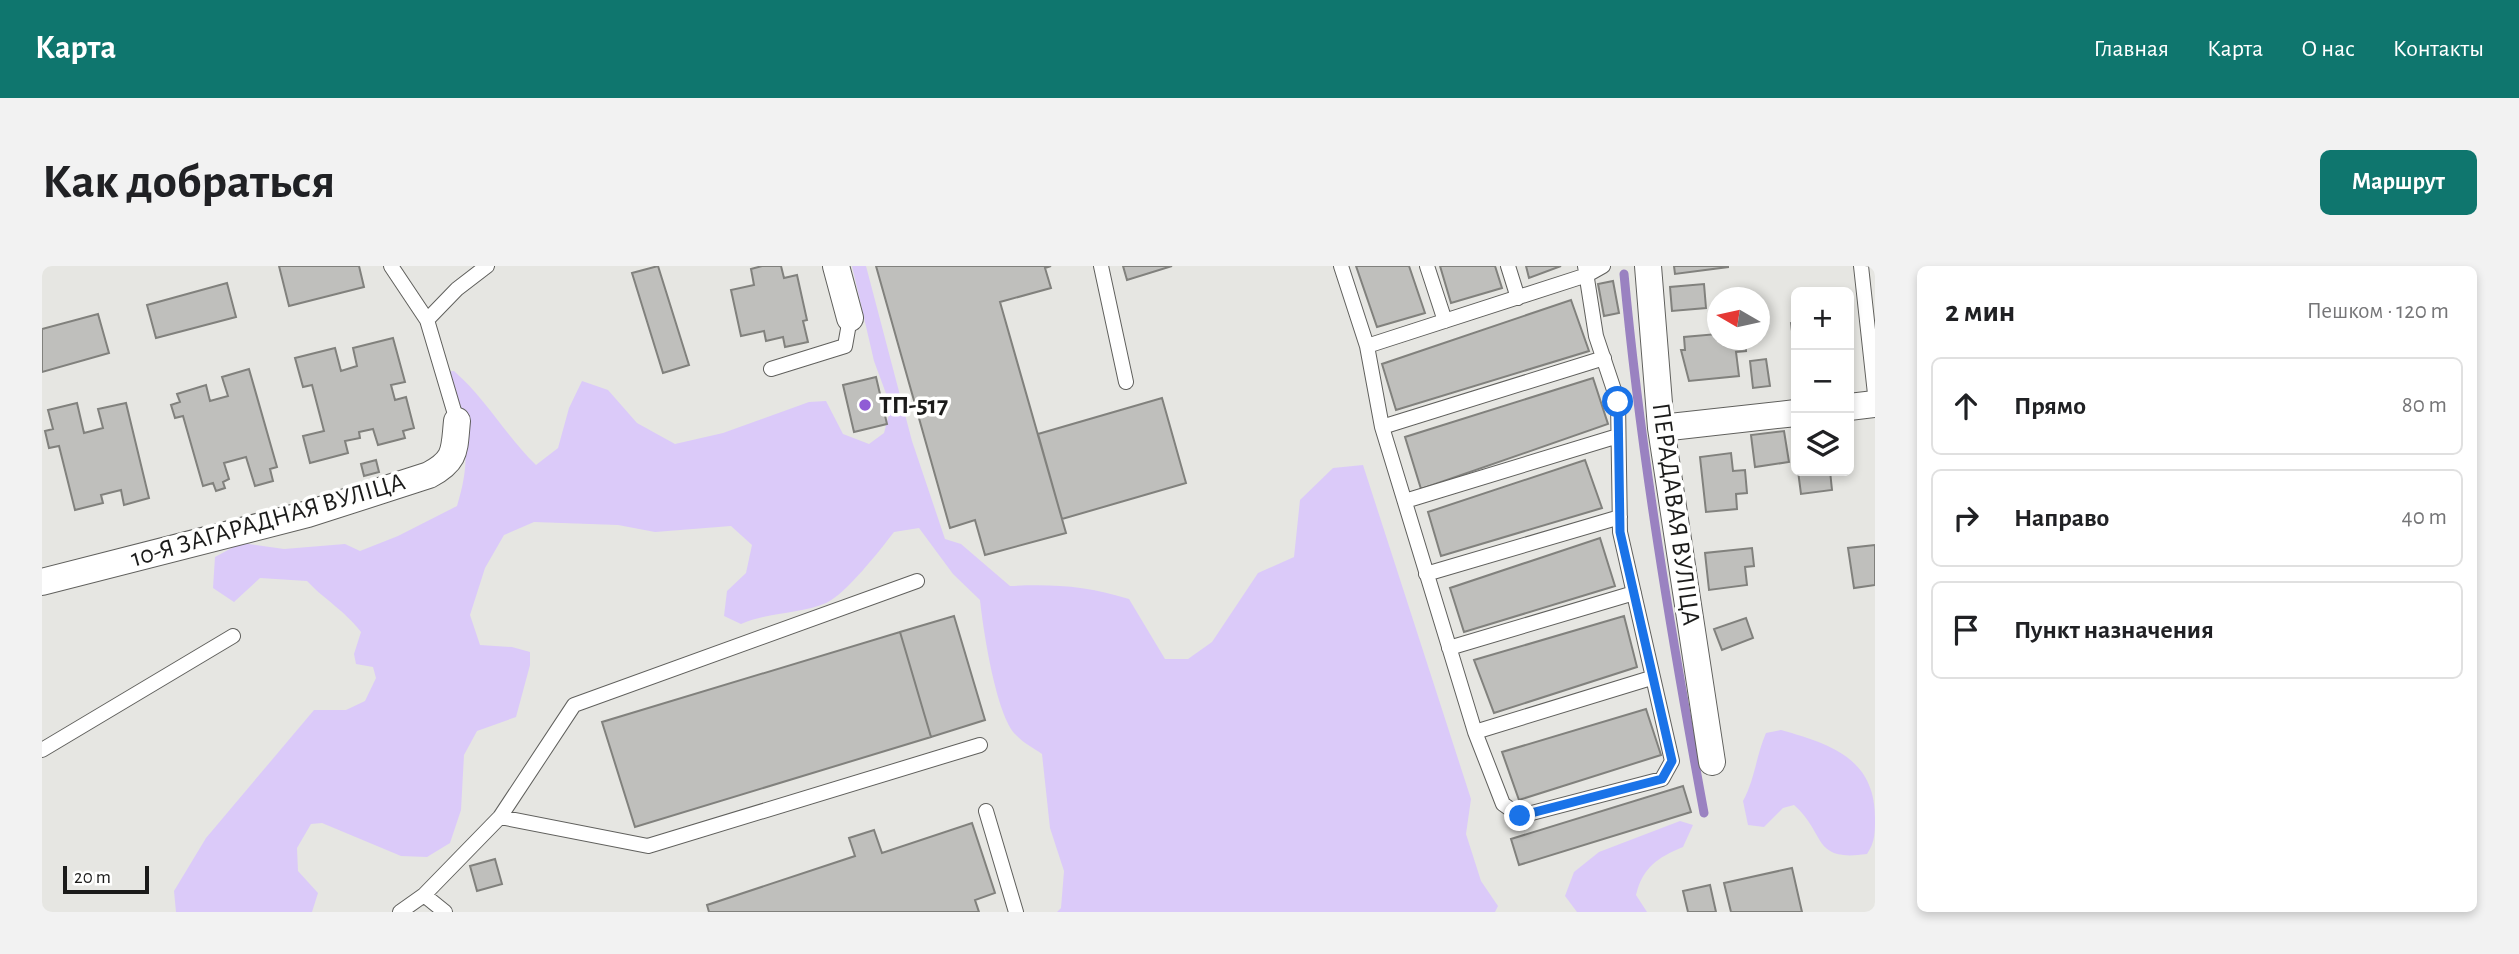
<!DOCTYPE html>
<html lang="ru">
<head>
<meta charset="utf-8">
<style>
  :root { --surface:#fff; --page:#f2f2f2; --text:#202124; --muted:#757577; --line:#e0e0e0; --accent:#0f766e }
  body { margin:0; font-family:"Alegreya Sans",sans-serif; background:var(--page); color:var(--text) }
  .controls { position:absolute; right:21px; top:21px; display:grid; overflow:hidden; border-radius:10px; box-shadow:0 4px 10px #0003 }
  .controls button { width:63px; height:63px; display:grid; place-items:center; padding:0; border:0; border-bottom:2px solid var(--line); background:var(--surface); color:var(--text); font:35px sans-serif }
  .compass { position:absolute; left:1665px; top:21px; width:63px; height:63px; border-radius:50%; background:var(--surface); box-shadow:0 4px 10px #0003; rotate:279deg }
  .scale { position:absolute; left:21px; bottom:18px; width:86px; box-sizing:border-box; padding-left:7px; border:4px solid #1b1b1a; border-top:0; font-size:19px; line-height:24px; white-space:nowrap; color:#1b1b1a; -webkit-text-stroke:5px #fffffe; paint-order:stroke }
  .stop { position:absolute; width:21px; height:21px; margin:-16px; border:5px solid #1a73e8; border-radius:50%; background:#fff }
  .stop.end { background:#1a73e8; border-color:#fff; box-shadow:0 2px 7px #0008 }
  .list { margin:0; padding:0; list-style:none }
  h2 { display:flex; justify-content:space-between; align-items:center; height:91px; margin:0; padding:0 28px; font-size:30px }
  h2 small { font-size:23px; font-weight:400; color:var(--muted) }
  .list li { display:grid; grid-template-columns:46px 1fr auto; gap:21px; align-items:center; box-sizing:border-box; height:98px; margin:0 14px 14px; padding:0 14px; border:2px solid var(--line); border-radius:10px }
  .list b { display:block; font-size:26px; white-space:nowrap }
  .list em { font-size:23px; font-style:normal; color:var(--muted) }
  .icon { flex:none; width:38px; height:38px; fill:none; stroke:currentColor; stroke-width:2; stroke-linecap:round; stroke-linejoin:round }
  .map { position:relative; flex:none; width:1833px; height:646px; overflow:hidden; border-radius:10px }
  header { display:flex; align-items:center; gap:42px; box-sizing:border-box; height:98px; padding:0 35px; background:var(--accent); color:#fff }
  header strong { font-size:33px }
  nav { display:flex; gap:38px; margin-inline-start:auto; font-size:24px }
  .intro { display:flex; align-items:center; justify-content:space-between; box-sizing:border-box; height:168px; padding:0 42px }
  h1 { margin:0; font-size:49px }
  .button { padding:18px 32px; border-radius:10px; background:var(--accent); color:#fff; font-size:24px; font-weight:700 }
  main { display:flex; gap:42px; padding:0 42px }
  aside { flex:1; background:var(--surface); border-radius:10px; box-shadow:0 4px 10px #0003 }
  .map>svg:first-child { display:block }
  .green { fill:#dbcaf9 }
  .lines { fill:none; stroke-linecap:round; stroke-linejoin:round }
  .stream { stroke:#9a82c1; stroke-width:9 }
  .building { fill:#bfbfbc; stroke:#81817d; stroke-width:2 }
  .lane-casing { stroke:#60605d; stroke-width:16 }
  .street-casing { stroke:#60605d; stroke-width:28 }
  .lane { stroke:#fff; stroke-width:14 }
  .street { stroke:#fff; stroke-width:26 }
  .route { stroke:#1a73e8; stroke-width:9 }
  .poi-dot { fill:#905cd5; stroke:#fffffe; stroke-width:2.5 }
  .labels { text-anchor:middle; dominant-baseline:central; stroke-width:7; stroke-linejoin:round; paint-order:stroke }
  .poi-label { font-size:26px; font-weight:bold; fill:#1b1b1a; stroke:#fffffe; text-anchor:start }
  .street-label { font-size:26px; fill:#1b1b1a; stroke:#fffffe }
</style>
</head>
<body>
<header>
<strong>Карта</strong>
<nav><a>Главная</a><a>Карта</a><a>О нас</a><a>Контакты</a></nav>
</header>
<div class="intro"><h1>Как добраться</h1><a class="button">Маршрут</a></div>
<main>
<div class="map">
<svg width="1833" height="646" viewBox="0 0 1833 646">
  <rect width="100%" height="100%" fill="#e6e6e2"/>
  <path class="green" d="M 810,0 L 824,0 L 870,175 L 903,273 L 919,278 L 968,320 C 1013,318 1044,320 1087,333 L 1123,393 L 1146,393 L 1170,376 L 1216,307 L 1252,291 L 1258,234 L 1291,202 L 1321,199 L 1429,533 L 1424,568 L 1439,615 L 1456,640 L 1453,646 L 1015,646 L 1019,642 L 1022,605 L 1008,562 L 1000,488 C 992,482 981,477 974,469 C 954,450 941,362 938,334 L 911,308 L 877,262 L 852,266 C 839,283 803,329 784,337 C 759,348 726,346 699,358 L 682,350 L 685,325 L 704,307 L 710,279 L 689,260 L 613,266 L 576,259 L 492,256 L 462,269 L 443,302 L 428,349 L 438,379 L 470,381 L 488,386 L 488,399 L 474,451 L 435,465 L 422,489 L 419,544 L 408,577 L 385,591 L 359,590 L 280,557 L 269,558 L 255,582 L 256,605 L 276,627 L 270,646 L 134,646 L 132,625 L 164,572 L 272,444 L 304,444 L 323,435 L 334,412 L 331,401 L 314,398 L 312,388 L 319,366 C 301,343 284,335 265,315 L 218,312 L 192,336 L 171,322 L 173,291 L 199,277 L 242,283 L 303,278 L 318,285 L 356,270 L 415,240 C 433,181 420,162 399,106 L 412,105 C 444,133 464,170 494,199 L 516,182 L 527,142 L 540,115 L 566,124 L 595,157 L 633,178 L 681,167 L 767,136 L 784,135 L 801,168 L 827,178 L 842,167 L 849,141 L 832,95 Z
    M 1739,464 C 1788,478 1833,492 1833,552 C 1833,567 1833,576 1825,588 C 1769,596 1785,568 1752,539 L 1741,542 L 1722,561 L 1706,559 L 1701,535 C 1713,513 1714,490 1724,467 Z
    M 1638,555 L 1651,559 L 1641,581 C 1615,592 1601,601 1594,629 L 1605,646 L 1535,646 L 1523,630 L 1532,606 L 1557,586 Z"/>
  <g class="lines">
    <path class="stream" d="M 1582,8 C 1599,190 1629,368 1662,547"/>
  </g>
  <path class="building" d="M 237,0 L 317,0 L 322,21 L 247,40 Z
    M 616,0 L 647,99 L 621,107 L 590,7 Z
    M 720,0 L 739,0 L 742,12 L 755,9 L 765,54 L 761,55 L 766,76 L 743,81 L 741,71 L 724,75 L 722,65 L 699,70 L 689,24 L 712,19 L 709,3 Z
    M 834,0 L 1009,0 L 1003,2 L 1009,22 L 958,36 L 1024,267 L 943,289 L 933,254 L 908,262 Z
    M 1081,0 L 1130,0 L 1085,14 Z
    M 1314,0 L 1367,0 L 1383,47 L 1335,61 Z
    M 1398,0 L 1453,0 L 1460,22 L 1409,37 Z
    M 1484,0 L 1519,0 L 1487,12 Z
    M 1632,0 L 1686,0 L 1686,1 L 1633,8 Z
    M 1571,15 L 1577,47 L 1562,50 L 1556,18 Z
    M 185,17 L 194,51 L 114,72 L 105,39 Z
    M 1662,18 L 1664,42 L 1630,45 L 1628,21 Z
    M 1529,34 L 1547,85 L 1354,144 L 1340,98 Z
    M 56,48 L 67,87 L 0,106 L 0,63 Z
    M 1754,56 L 1754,98 L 1749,57 Z
    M 1675,68 L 1675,74 L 1703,74 L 1704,85 L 1694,86 L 1697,110 L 1647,115 L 1639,84 L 1643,84 L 1642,71 Z
    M 351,72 L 363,116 L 349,119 L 353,134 L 364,131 L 372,162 L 361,165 L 363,172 L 336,179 L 331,163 L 317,166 L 318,172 L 303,175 L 306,187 L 268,197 L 261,170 L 282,165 L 270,119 L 261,121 L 253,92 L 293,82 L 299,105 L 315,100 L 311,82 Z
    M 1724,93 L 1728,120 L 1711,122 L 1708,95 Z
    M 207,103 L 235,201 L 228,203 L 231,215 L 213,220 L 204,191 L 182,197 L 187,213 L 181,216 L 183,222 L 174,225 L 171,217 L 161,220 L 141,150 L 133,152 L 129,139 L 138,136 L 135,128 L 164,119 L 168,135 L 186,130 L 180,111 Z
    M 834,111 L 845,158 L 812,166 L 801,119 Z
    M 1551,112 L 1566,158 L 1379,223 L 1363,171 Z
    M 1120,132 L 1144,217 L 1020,253 L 996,168 Z
    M 35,137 L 42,167 L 61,162 L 56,143 L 84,137 L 107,232 L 82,239 L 79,224 L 59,229 L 61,237 L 33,244 L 17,180 L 7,182 L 3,165 L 11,163 L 6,144 Z
    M 1742,165 L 1747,196 L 1713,201 L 1709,169 Z
    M 1689,187 L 1691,205 L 1703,204 L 1705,227 L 1694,228 L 1695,243 L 1664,246 L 1658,191 Z
    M 334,194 L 337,206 L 322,210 L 319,198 Z
    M 1543,194 L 1560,242 L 1399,290 L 1386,246 Z
    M 1756,205 L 1788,205 L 1790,224 L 1759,228 Z
    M 1558,272 L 1573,320 L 1422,366 L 1408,322 Z
    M 1833,279 L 1833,319 L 1812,322 L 1806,282 Z
    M 1710,282 L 1712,300 L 1703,301 L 1705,319 L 1667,324 L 1663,287 Z
    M 912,350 L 943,454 L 889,471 L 858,366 Z
    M 1582,350 L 1595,401 L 1452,447 L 1432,394 Z
    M 1704,352 L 1711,372 L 1680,384 L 1672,363 Z
    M 858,366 L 889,471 L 593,561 L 560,456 Z
    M 1604,443 L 1619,489 L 1477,534 L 1460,486 Z
    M 1641,520 L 1649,546 L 1477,599 L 1469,573 Z
    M 930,557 L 953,627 L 933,634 L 937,646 L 667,646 L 665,639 L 813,590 L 807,572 L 832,564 L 840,587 Z
    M 453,593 L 460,618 L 435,625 L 428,600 Z
    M 1750,602 L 1760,646 L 1689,646 L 1682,617 Z
    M 1668,619 L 1674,646 L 1646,646 L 1641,625 Z"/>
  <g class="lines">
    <g class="lane-casing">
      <path id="lane" d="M 349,0 L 385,54 L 415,155
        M 1059,0 L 1084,116
        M 1299,0 L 1325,80 L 1340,161 L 1433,466 L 1461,538 L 1478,550 L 1620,513 L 1630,495 L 1578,266 L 1576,136 L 1554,70 L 1543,0
        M 1385,0 L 1403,55
        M 1466,0 L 1476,32
        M 1819,0 L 1833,128
        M 385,54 L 415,23 L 445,0
        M 1325,80 L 1545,9 L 1561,0
        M 729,103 L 803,80 L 808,52
        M 1340,161 L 1562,92
        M 1363,235 L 1576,170
        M 1384,308 L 1578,251
        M 1407,382 L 1592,327
        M 1433,466 L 1609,412
        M 0,484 L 191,370
        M 944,545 L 974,646
        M 458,551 L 606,580 L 938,479
        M 382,629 L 403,646
        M 358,646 L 382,629 L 458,551 L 532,439 L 875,315"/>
    </g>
    <g class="street-casing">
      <path id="street" d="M 794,0 L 808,52
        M 1606,0 L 1619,162 L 1670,496
        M 1807,141 L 1833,138
        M 1619,162 L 1754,147
        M 0,316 L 266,248 L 387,209 C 415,194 412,184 415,155"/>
    </g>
    <use href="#lane" class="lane"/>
    <use href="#street" class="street"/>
  </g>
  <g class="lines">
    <path class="route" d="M 1478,550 L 1620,513 L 1630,495 L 1578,266 L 1576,136"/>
  </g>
  <circle class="poi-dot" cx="823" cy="139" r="7"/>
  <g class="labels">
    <g class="poi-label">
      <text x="837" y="139">ТП-517</text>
    </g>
    <g class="street-label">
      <text transform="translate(1634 248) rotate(82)">ПЕРАДАВАЯ ВУЛІЦА</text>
      <text transform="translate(226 254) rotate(-16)">10-Я ЗАГАРАДНАЯ ВУЛІЦА</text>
    </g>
  </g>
</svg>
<div class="controls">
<button>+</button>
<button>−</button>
<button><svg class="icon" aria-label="layers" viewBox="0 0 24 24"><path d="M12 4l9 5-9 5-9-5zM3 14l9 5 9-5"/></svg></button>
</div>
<svg class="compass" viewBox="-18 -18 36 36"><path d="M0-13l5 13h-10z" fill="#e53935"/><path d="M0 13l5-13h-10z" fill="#757577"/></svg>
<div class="scale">20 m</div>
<div class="stop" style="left:1576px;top:136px"></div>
<div class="stop end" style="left:1478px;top:550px"></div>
</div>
<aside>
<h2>2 мин<small>Пешком · 120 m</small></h2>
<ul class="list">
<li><svg class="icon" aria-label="ahead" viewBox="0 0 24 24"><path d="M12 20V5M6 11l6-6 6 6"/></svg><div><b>Прямо</b></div><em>80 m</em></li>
<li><svg class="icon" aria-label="right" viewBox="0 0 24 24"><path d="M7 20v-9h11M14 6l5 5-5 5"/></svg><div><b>Направо</b></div><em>40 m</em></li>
<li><svg class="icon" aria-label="arrive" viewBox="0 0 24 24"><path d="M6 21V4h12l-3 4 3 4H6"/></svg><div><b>Пункт назначения</b></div></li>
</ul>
</aside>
</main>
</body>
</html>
